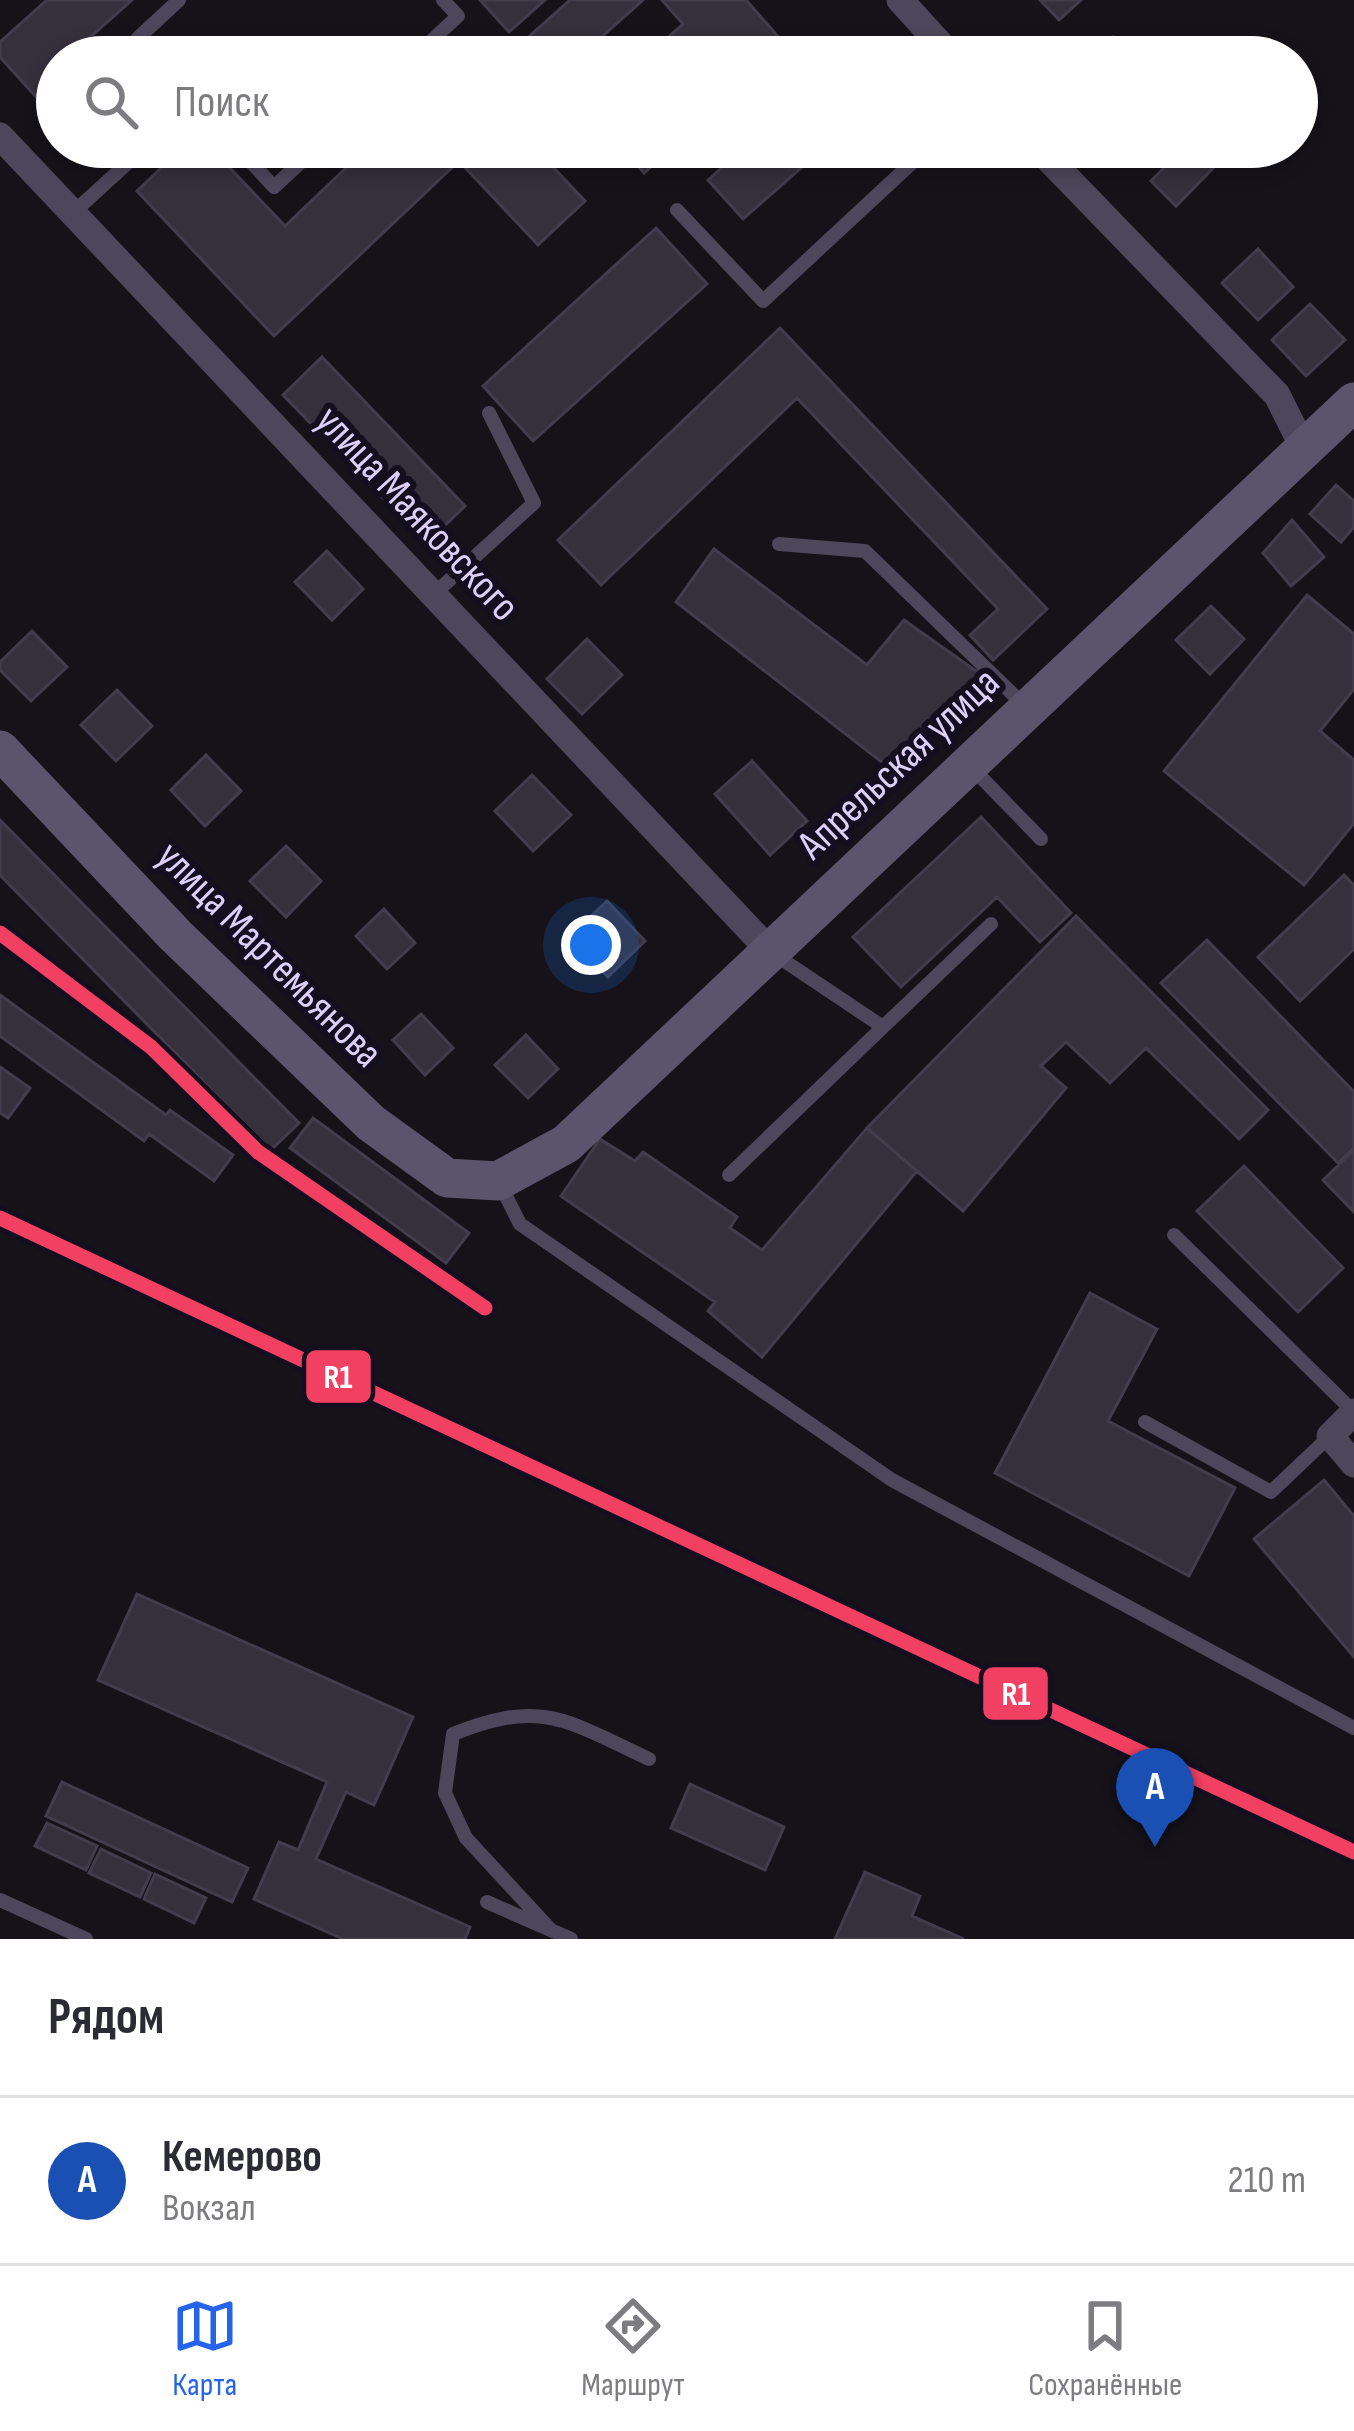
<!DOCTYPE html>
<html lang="ru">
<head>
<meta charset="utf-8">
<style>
  :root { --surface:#fff; --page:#f2f2f3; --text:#2b2b33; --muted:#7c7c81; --line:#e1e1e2; --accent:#2563eb }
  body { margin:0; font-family:"Sofia Sans Condensed",sans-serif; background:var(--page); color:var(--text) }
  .you { position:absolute; left:591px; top:945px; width:42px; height:42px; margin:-30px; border:9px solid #fff; border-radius:50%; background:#1a73e8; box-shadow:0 0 0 18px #1a73e833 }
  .badge { display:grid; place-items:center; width:78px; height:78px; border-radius:50%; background:var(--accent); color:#fff; font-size:39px; font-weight:700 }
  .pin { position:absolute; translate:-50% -99px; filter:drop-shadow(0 3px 6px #0008) }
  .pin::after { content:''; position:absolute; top:63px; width:42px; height:36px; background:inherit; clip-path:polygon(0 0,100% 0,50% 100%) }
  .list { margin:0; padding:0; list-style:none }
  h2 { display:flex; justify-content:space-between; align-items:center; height:156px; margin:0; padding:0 48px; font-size:51px }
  h2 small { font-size:39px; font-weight:400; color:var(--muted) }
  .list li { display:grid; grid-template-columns:78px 1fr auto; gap:36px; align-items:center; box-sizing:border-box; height:168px; padding:0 48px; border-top:3px solid var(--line) }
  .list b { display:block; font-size:45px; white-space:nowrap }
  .list p { margin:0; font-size:39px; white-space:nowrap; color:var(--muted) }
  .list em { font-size:39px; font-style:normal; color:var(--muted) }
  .icon { flex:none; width:66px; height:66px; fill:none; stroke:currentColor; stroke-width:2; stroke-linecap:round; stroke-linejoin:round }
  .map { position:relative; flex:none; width:1354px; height:1939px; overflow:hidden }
  .search { position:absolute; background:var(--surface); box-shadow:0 6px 18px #0003; left:36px; right:36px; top:36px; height:132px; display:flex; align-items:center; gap:30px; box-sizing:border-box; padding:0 42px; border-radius:66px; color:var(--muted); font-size:45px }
  .sheet { height:324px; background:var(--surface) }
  nav { display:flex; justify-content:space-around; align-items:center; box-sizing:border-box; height:168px; border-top:3px solid var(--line); background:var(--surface); font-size:33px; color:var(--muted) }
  nav a { display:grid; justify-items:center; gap:6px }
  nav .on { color:var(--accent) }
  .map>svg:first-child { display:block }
  .building { fill:#35303c; stroke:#433c4d; stroke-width:3 }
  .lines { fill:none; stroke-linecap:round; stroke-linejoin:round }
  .lane { stroke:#4c475a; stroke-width:14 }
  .street { stroke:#4c475a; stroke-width:27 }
  .secondary { stroke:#5b546c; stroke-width:39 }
  .rail-1-casing { stroke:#140e1e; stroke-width:24 }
  .rail-1 { stroke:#f24062; stroke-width:15 }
  .labels { text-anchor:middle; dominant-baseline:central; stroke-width:12; stroke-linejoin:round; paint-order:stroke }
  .street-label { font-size:42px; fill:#decffb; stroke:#140e1e }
  .line-badge { stroke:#140e1e; stroke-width:4.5 }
  .badge-label { font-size:33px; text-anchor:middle; font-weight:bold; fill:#fff }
</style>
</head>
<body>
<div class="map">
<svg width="1354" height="1939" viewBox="0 0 1354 1939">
  <rect width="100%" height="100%" fill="#15121a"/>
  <path class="building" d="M 47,0 L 132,0 L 86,41 L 100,57 L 57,57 L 57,120 L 0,57 L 0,42 Z
    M 480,0 L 545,0 L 509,32 Z
    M 570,0 L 643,0 L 579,57 L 506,57 Z
    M 662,0 L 746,0 L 796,57 L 646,57 L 683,24 Z
    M 1040,0 L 1081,0 L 1059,20 Z
    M 1113,37 L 1131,57 L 1092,57 Z
    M 1196,39 L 1213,57 L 1176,57 Z
    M 183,147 L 210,147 L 285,226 L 368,147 L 534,147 L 585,201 L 538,245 L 459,161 L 274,336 L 137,191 Z
    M 622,147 L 673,147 L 644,173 Z
    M 745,147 L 825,147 L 743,219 L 708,180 Z
    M 1184,147 L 1234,147 L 1176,206 L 1151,181 Z
    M 656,228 L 707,284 L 533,441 L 483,386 Z
    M 1258,249 L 1293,287 L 1258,320 L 1222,283 Z
    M 1310,304 L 1345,340 L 1306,376 L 1272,340 Z
    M 780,328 L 1047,609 L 993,660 L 970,635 L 998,609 L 797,398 L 601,585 L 558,540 Z
    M 322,357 L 465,506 L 427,543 L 283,395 Z
    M 1336,485 L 1354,501 L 1354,527 L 1341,542 L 1310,514 Z
    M 1292,520 L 1324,557 L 1291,586 L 1263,553 Z
    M 714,549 L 867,665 L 904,620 L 983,676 L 888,767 L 676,602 Z
    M 327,551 L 363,589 L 332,620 L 295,582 Z
    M 1307,595 L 1354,634 L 1354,689 L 1320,731 L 1354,760 L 1354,823 L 1304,885 L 1164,771 Z
    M 1211,606 L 1244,639 L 1210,674 L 1176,640 Z
    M 32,631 L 67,667 L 31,701 L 0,670 L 0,662 Z
    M 587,639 L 622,675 L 582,714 L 547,679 Z
    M 117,690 L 152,726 L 116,761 L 81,725 Z
    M 206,755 L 241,791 L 205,826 L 171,790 Z
    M 752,761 L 807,821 L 770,855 L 715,794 Z
    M 532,775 L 571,815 L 533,851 L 495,811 Z
    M 981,817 L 1071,913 L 1040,942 L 997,897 L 901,987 L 853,937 Z
    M 0,820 L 299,1123 L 271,1150 L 0,875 Z
    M 286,846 L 321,881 L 286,917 L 250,881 Z
    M 1344,875 L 1354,885 L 1354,949 L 1300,1001 L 1258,957 Z
    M 607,901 L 645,941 L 608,977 L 569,937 Z
    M 384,909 L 415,943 L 387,969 L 356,936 Z
    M 1076,916 L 1268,1110 L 1239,1139 L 1146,1048 L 1110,1083 L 1066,1042 L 1041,1066 L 1066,1088 L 963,1211 L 867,1128 Z
    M 1207,940 L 1354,1092 L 1354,1148 L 1338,1163 L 1161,983 Z
    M 0,995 L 166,1115 L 170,1110 L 233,1155 L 214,1181 L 149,1134 L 144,1141 L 0,1036 Z
    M 421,1014 L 453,1048 L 425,1075 L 393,1040 Z
    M 526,1035 L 558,1069 L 528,1098 L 495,1065 Z
    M 0,1067 L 30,1088 L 8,1118 L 0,1113 Z
    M 313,1118 L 469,1233 L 446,1263 L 290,1148 Z
    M 867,1128 L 917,1171 L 762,1357 L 708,1311 L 715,1302 L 561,1196 L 600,1139 L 635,1161 L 643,1152 L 737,1217 L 730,1228 L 762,1250 Z
    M 1354,1150 L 1354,1212 L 1323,1180 Z
    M 1244,1166 L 1343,1268 L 1298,1312 L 1197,1211 Z
    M 1090,1293 L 1157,1329 L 1108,1421 L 1235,1488 L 1189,1576 L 995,1473 Z
    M 1324,1480 L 1354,1516 L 1354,1657 L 1254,1539 Z
    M 137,1594 L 413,1717 L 374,1805 L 346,1792 L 316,1859 L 470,1927 L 465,1939 L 343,1939 L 254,1899 L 279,1842 L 298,1850 L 327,1782 L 98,1680 Z
    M 62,1782 L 248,1868 L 232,1902 L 46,1816 Z
    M 690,1784 L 784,1827 L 765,1870 L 671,1828 Z
    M 47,1823 L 97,1846 L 86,1870 L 35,1846 Z
    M 101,1849 L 151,1873 L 140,1897 L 89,1873 Z
    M 865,1872 L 920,1896 L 912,1916 L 964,1939 L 835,1939 Z
    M 155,1874 L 206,1898 L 194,1923 L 144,1899 Z"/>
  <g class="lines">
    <path class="lane" d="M 153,57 L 137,39 L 179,0
      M 414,57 L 458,16 L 443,0
      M 237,147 L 274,187 L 317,147
      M 677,210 L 763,301 L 929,147
      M 75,211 L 145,147
      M 779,544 L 865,551 L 1024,705
      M 434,594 L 534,503 L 489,413
      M 973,769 L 1041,839
      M 883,1027 L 991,924
      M 729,1175 L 883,1027 L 774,954
      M 500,1184 L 520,1224 L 892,1480 L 1354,1728
      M 1174,1235 L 1354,1412
      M 1145,1422 L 1271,1492 L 1330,1436
      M 0,1900 L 86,1939
      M 487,1902 L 571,1939
      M 550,1929 L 466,1838 L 445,1793 L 453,1734 C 542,1698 568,1721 649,1759"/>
    <path class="street" d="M 900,0 L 952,57
      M 0,136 L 770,951
      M 1037,147 L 1277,395 L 1303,447
      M 1354,1412 L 1330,1436 L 1354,1464"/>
    <path class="secondary" d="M 0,750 L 176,936 L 371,1123 L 447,1178 L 498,1181 L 566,1144 L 1354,402"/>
    <g class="rail-1-casing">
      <path id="rail-1" d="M 0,933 L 151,1047 L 258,1152 L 485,1308
        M 0,1218 L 1354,1852"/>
    </g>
    <use href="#rail-1" class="rail-1"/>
  </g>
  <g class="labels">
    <g class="street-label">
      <text transform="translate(417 514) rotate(47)">улица Маяковского</text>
      <text transform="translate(899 764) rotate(-43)">Апрельская улица</text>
      <text transform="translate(269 955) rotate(45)">улица Мартемьянова</text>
    </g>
  </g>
  <g class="line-badge">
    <rect x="304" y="1348" width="69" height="57" rx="12" fill="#f24062"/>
    <rect x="981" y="1665" width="69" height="57" rx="12" fill="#f24062"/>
  </g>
  <g class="badge-label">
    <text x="338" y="1388">R1</text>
    <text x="1016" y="1705">R1</text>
  </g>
</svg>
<div class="you"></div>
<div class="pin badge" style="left:1155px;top:1847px;background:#1a4fb4">A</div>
<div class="search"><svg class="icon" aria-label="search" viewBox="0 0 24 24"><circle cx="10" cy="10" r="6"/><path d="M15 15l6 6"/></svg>Поиск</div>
</div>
<section class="sheet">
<h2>Рядом<small></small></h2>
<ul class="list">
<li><span class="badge" style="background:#1a4fb4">A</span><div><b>Кемерово</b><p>Вокзал</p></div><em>210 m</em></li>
</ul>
</section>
<nav>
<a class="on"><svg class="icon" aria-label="map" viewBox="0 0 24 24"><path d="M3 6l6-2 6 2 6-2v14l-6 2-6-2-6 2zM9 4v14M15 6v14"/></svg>Карта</a>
<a><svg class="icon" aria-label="directions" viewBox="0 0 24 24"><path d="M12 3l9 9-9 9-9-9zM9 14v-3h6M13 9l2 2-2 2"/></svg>Маршрут</a>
<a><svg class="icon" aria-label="saved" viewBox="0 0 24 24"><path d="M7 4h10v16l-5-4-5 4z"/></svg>Сохранённые</a>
</nav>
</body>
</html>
